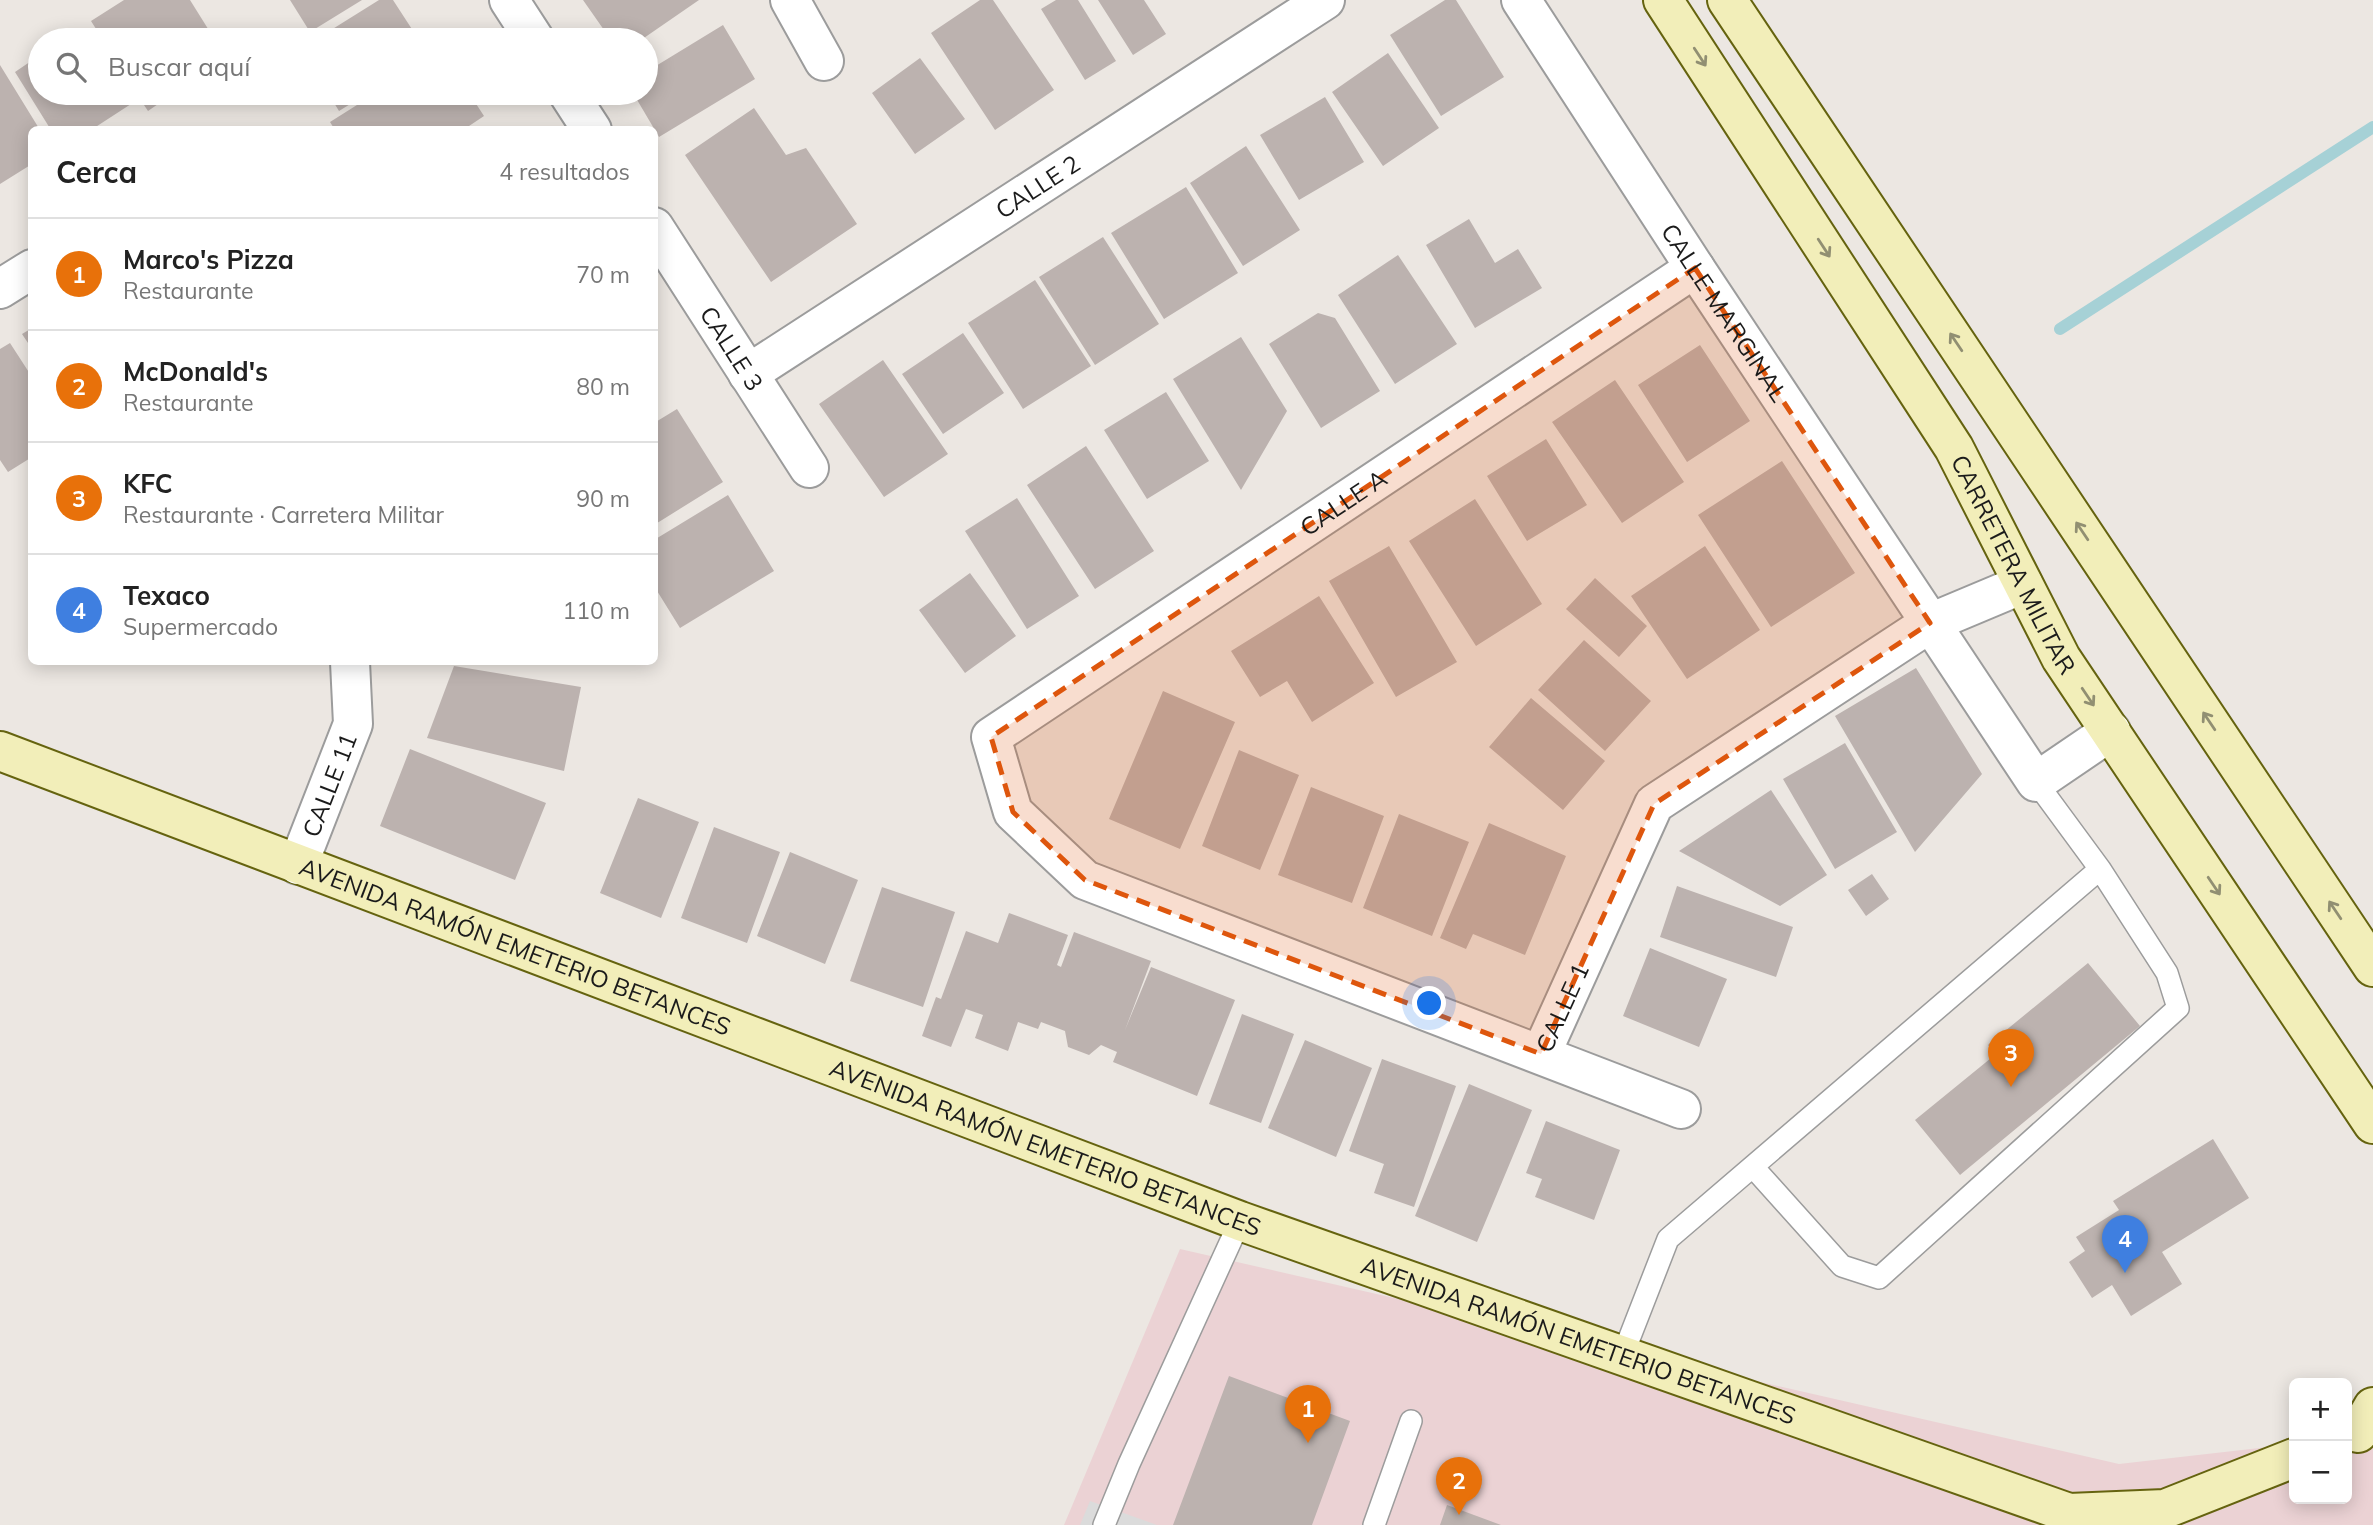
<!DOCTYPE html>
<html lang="es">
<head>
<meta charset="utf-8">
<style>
  :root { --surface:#fff; --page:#f6f6f6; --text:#222; --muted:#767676; --line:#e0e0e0; --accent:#1a73e8 }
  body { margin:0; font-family:Mulish,sans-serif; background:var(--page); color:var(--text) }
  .controls { position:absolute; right:21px; bottom:21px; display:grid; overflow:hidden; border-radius:10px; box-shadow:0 4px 18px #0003 }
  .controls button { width:63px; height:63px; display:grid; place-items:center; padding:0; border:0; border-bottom:2px solid var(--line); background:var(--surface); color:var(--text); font:35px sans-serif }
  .you { position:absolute; left:1430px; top:1004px; width:24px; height:24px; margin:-18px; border:5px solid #fff; border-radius:50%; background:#1a73e8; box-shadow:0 0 0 10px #1a73e833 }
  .badge { display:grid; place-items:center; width:46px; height:46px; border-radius:50%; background:var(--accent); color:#fff; font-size:23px; font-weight:700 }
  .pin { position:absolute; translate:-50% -58px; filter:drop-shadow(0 2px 4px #0008) }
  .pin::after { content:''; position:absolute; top:37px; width:24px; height:21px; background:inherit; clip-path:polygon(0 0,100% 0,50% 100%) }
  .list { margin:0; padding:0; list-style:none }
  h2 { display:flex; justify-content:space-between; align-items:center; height:91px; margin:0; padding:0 28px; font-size:30px }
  h2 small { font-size:23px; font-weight:400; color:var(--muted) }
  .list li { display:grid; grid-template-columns:46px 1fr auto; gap:21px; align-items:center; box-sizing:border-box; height:112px; padding:0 28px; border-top:2px solid var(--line) }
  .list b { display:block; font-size:26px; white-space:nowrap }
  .list p { margin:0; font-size:23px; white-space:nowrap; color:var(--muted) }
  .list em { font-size:23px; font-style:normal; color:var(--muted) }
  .icon { flex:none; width:38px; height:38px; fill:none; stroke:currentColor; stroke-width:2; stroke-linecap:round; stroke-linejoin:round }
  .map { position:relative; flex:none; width:2373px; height:1525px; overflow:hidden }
  .search { position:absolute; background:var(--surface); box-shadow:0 4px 18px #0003; left:28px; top:28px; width:630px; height:77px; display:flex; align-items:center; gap:18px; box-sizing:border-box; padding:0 24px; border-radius:38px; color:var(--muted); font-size:26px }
  .panel { position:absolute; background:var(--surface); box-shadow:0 4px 18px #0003; left:28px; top:126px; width:630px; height:539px; border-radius:10px }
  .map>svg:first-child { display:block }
  .commercial { fill:#ebd2d4 }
  .parking { fill:#dbdbdb }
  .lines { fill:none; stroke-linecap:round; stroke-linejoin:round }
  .stream { stroke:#a6d1d6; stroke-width:12 }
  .building { fill:#bcb2af }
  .lane-casing { stroke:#9c9c9c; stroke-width:24 }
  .street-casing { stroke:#9c9c9c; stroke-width:42 }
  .secondary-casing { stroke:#65630f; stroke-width:42 }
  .lane { stroke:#fff; stroke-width:21 }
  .street { stroke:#fff; stroke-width:38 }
  .secondary { stroke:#f2eeb9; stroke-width:38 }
  .oneway { stroke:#918f72 }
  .marked { fill:#de560d; fill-opacity:0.2; stroke:#de560d; stroke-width:5; stroke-dasharray:14 9; stroke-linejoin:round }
  .labels { text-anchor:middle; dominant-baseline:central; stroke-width:6; stroke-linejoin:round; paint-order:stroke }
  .street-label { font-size:24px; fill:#1b1b1b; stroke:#fff }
</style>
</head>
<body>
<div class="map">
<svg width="2373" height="1525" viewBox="0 0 2373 1525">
  <rect width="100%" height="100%" fill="#ece7e2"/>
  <path class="commercial" d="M 1180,1249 L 2119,1464 L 2294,1444 L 2294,1499 L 2347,1499 L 2347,1439 L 2373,1436 L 2373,1525 L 1064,1525 Z"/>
  <path class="parking" d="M 1090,1501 L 1157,1525 L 1080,1525 Z"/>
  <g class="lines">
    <path class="stream" d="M 2060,329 L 2373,127"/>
  </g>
  <path class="building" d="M 124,0 L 190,0 L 215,40 L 103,40 L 91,21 Z
    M 290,0 L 362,0 L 310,32 Z
    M 379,0 L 393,0 L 419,40 L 315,40 Z
    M 583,0 L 699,0 L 641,40 L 611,40 Z
    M 980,0 L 993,0 L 1054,90 L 995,130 L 931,33 Z
    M 1056,0 L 1078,0 L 1116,61 L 1085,80 L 1041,9 Z
    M 1098,0 L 1144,0 L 1166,34 L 1133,55 Z
    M 1445,0 L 1456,0 L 1504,77 L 1441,116 L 1390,35 Z
    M 723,25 L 755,79 L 659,137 L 633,93 L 646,93 L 646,72 Z
    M 83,28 L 91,40 L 64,40 Z
    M 1388,53 L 1439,128 L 1383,166 L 1332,92 Z
    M 40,55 L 40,93 L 124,93 L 131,104 L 91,130 L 51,130 L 15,72 Z
    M 920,58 L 965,119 L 915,154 L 872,93 Z
    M 0,65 L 40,130 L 32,130 L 32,164 L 0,184 Z
    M 136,93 L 174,93 L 148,111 Z
    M 328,93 L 368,93 L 339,111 Z
    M 376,93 L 469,93 L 484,116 L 463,130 L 335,130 L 330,122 Z
    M 1325,97 L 1364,162 L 1299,200 L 1260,135 Z
    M 754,108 L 786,155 L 806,148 L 857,224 L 771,282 L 685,155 Z
    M 1246,146 L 1300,230 L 1243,266 L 1190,183 Z
    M 1186,187 L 1238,273 L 1164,319 L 1111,233 Z
    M 1469,219 L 1495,263 L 1518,249 L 1542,288 L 1475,328 L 1426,245 Z
    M 1103,237 L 1159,324 L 1095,365 L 1039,277 Z
    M 1398,255 L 1457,344 L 1395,384 L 1338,295 Z
    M 1035,280 L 1091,366 L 1023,409 L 968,323 Z
    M 1318,313 L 1335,318 L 1380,391 L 1321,428 L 1269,344 Z
    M 32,328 L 32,349 L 22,334 Z
    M 963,333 L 1004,393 L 943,434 L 902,374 Z
    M 1241,337 L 1287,411 L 1241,490 L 1173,379 Z
    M 10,343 L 32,377 L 32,457 L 8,472 L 0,460 L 0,349 Z
    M 1700,345 L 1750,421 L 1687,462 L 1638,385 Z
    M 883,360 L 948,454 L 884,497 L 819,404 Z
    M 1615,380 L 1684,482 L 1622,523 L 1552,422 Z
    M 1166,392 L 1209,461 L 1147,499 L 1104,430 Z
    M 677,409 L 723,482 L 654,525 L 654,423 Z
    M 1546,439 L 1587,505 L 1527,541 L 1487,476 Z
    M 1086,446 L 1154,551 L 1095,589 L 1027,485 Z
    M 1782,461 L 1855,573 L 1771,627 L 1698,515 Z
    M 728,495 L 774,571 L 680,628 L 654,586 L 654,540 Z
    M 1017,498 L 1079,596 L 1027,629 L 965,531 Z
    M 1475,499 L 1542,604 L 1476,646 L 1409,541 Z
    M 1389,546 L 1457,662 L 1396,697 L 1329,581 Z
    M 1705,546 L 1760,630 L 1687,679 L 1631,596 Z
    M 970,573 L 1016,636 L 965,673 L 919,610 Z
    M 1595,578 L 1647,626 L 1619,657 L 1566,609 Z
    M 1319,596 L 1374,683 L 1312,722 L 1287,681 L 1260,697 L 1231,651 Z
    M 1584,640 L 1651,701 L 1605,751 L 1538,690 Z
    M 454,666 L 581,687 L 564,771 L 427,738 Z
    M 1916,668 L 1982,774 L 1915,852 L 1835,716 Z
    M 1163,691 L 1235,722 L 1180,849 L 1109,819 Z
    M 1531,698 L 1605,761 L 1563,810 L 1489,747 Z
    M 1845,743 L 1897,832 L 1835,869 L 1783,779 Z
    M 410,749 L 546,803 L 515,880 L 380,826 Z
    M 1239,750 L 1299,775 L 1260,870 L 1202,846 Z
    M 1311,787 L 1384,816 L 1352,903 L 1278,875 Z
    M 1771,790 L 1827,875 L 1780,906 L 1679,851 Z
    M 638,798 L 699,822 L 661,918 L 600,893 Z
    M 1399,814 L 1469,842 L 1432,936 L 1363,908 Z
    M 1489,823 L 1566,856 L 1525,955 L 1473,934 L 1466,949 L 1440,938 Z
    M 714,827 L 780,852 L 747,943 L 681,918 Z
    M 790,852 L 858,880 L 825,964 L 757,936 Z
    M 1872,874 L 1889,899 L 1866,916 L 1848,890 Z
    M 1677,886 L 1793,927 L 1776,977 L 1660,937 Z
    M 882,887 L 955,912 L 923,1007 L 850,981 Z
    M 1009,913 L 1068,935 L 1057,965 L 1061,967 L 1074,932 L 1151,961 L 1125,1030 L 1151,967 L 1235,1000 L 1197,1096 L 1113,1062 L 1117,1052 L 1101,1045 L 1089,1055 L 1068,1047 L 1065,1031 L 1041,1022 L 1038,1029 L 1018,1022 L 1008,1051 L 975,1038 L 983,1015 L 966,1009 L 951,1047 L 922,1036 L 936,997 L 941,999 L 966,931 L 998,943 Z
    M 1650,948 L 1727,979 L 1699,1047 L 1623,1016 Z
    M 2088,963 L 2140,1026 L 1960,1175 L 1915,1120 L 1996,1054 L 1988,1045 Z
    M 1242,1014 L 1294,1034 L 1261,1123 L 1209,1104 Z
    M 1305,1040 L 1372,1068 L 1336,1157 L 1268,1128 Z
    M 1382,1059 L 1456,1086 L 1414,1207 L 1374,1193 L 1384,1164 L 1349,1151 Z
    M 1469,1084 L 1532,1110 L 1477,1242 L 1415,1216 Z
    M 1546,1121 L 1620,1150 L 1594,1220 L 1535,1197 L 1542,1179 L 1526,1173 Z
    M 2213,1139 L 2249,1198 L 2162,1252 L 2182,1284 L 2131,1316 L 2112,1285 L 2092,1298 L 2069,1262 L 2085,1251 L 2076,1237 L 2119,1210 L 2113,1201 Z
    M 1229,1376 L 1350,1421 L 1312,1525 L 1173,1525 Z
    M 1447,1505 L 1501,1525 L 1440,1525 Z"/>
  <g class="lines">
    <g class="lane-casing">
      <path id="lane" d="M 1753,1167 L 1842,1266 L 1879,1278 L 2178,1008 L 2167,973 L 2100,869 L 2036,782
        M 1622,1357 L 1668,1239 L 2100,869
        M 1104,1525 L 1129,1464 L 1240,1221
        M 1374,1525 L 1411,1421"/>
    </g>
    <g class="street-casing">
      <g id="street">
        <path d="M 509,0 L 535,40"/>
        <path d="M 790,0 L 824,61"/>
        <path id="s1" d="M 1521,0 L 1695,268 L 2036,782 L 2111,731"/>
        <path d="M 568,93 L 592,130"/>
        <path id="s2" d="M 654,227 L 809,468"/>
        <path d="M 0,289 L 32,269"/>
        <path id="s3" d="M 748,374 L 1325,0"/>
        <path id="s4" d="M 298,865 L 353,724 L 350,662"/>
        <path id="s5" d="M 1541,1054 L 1654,804 L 1930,623 L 2023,584"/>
        <path id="s6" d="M 1681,1109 L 1085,880 L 1013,812 L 991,737 L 1695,268"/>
      </g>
    </g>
    <g class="secondary-casing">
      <g id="secondary">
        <path id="s7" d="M 1663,0 L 1954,448 L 2061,658 L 2373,1124"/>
        <path d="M 1727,0 L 2373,967"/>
        <path id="s8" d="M 0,751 L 1240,1221 L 2069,1513 L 2097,1525"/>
        <path d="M 2358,1433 L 2373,1407"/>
        <path d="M 2069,1513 L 2165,1509 L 2294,1458"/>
      </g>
    </g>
    <use href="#lane" class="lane"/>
    <use href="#street" class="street"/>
    <use href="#secondary" class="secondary"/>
  </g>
  <defs><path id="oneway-shaft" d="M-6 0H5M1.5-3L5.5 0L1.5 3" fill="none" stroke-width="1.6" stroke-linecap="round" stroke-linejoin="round" transform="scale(1.75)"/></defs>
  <g class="oneway">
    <use href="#oneway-shaft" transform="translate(1700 57) rotate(57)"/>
    <use href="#oneway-shaft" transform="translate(1824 248) rotate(57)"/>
    <use href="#oneway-shaft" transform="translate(1956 342) rotate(-124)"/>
    <use href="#oneway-shaft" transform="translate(2082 531) rotate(-124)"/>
    <use href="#oneway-shaft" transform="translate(2088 697) rotate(56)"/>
    <use href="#oneway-shaft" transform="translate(2209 721) rotate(-124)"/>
    <use href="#oneway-shaft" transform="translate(2214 886) rotate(56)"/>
    <use href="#oneway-shaft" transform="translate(2335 910) rotate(-124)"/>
  </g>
  <path class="marked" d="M 1695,268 L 1930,623 L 1654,804 L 1541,1054 L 1085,880 L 1013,812 L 991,737 Z"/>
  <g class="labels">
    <g class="street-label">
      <text stroke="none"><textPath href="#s3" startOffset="345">CALLE 2</textPath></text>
      <text stroke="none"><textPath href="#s1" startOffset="373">CALLE MARGINAL</textPath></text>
      <text stroke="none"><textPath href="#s2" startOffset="144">CALLE 3</textPath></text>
      <text stroke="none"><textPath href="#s6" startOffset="1239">CALLE A</textPath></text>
      <text stroke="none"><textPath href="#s7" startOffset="665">CARRETERA MILITAR</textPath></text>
      <text stroke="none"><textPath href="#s4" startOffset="86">CALLE 11</textPath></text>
      <text stroke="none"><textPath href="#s8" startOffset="551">AVENIDA RAMÓN EMETERIO BETANCES</textPath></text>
      <text stroke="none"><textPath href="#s5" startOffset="51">CALLE 1</textPath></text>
      <text stroke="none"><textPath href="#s8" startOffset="1118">AVENIDA RAMÓN EMETERIO BETANCES</textPath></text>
      <text stroke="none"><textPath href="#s8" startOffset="1685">AVENIDA RAMÓN EMETERIO BETANCES</textPath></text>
    </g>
  </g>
</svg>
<div class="controls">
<button>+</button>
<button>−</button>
</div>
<div class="you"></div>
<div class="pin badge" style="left:1308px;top:1443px;background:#e8710a">1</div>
<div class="pin badge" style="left:1459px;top:1515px;background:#e8710a">2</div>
<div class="pin badge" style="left:2011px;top:1087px;background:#e8710a">3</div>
<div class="pin badge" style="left:2125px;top:1273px;background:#3f7fe0">4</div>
<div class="search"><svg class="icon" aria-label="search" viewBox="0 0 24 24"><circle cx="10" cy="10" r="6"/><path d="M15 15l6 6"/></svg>Buscar aquí</div>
<section class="panel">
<h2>Cerca<small>4 resultados</small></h2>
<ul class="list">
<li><span class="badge" style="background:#e8710a">1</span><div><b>Marco's Pizza</b><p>Restaurante</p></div><em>70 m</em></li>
<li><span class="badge" style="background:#e8710a">2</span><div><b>McDonald's</b><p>Restaurante</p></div><em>80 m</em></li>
<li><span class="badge" style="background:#e8710a">3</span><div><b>KFC</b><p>Restaurante · Carretera Militar</p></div><em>90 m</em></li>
<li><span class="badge" style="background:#3f7fe0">4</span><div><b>Texaco</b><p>Supermercado</p></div><em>110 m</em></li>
</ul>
</section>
</div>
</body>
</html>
